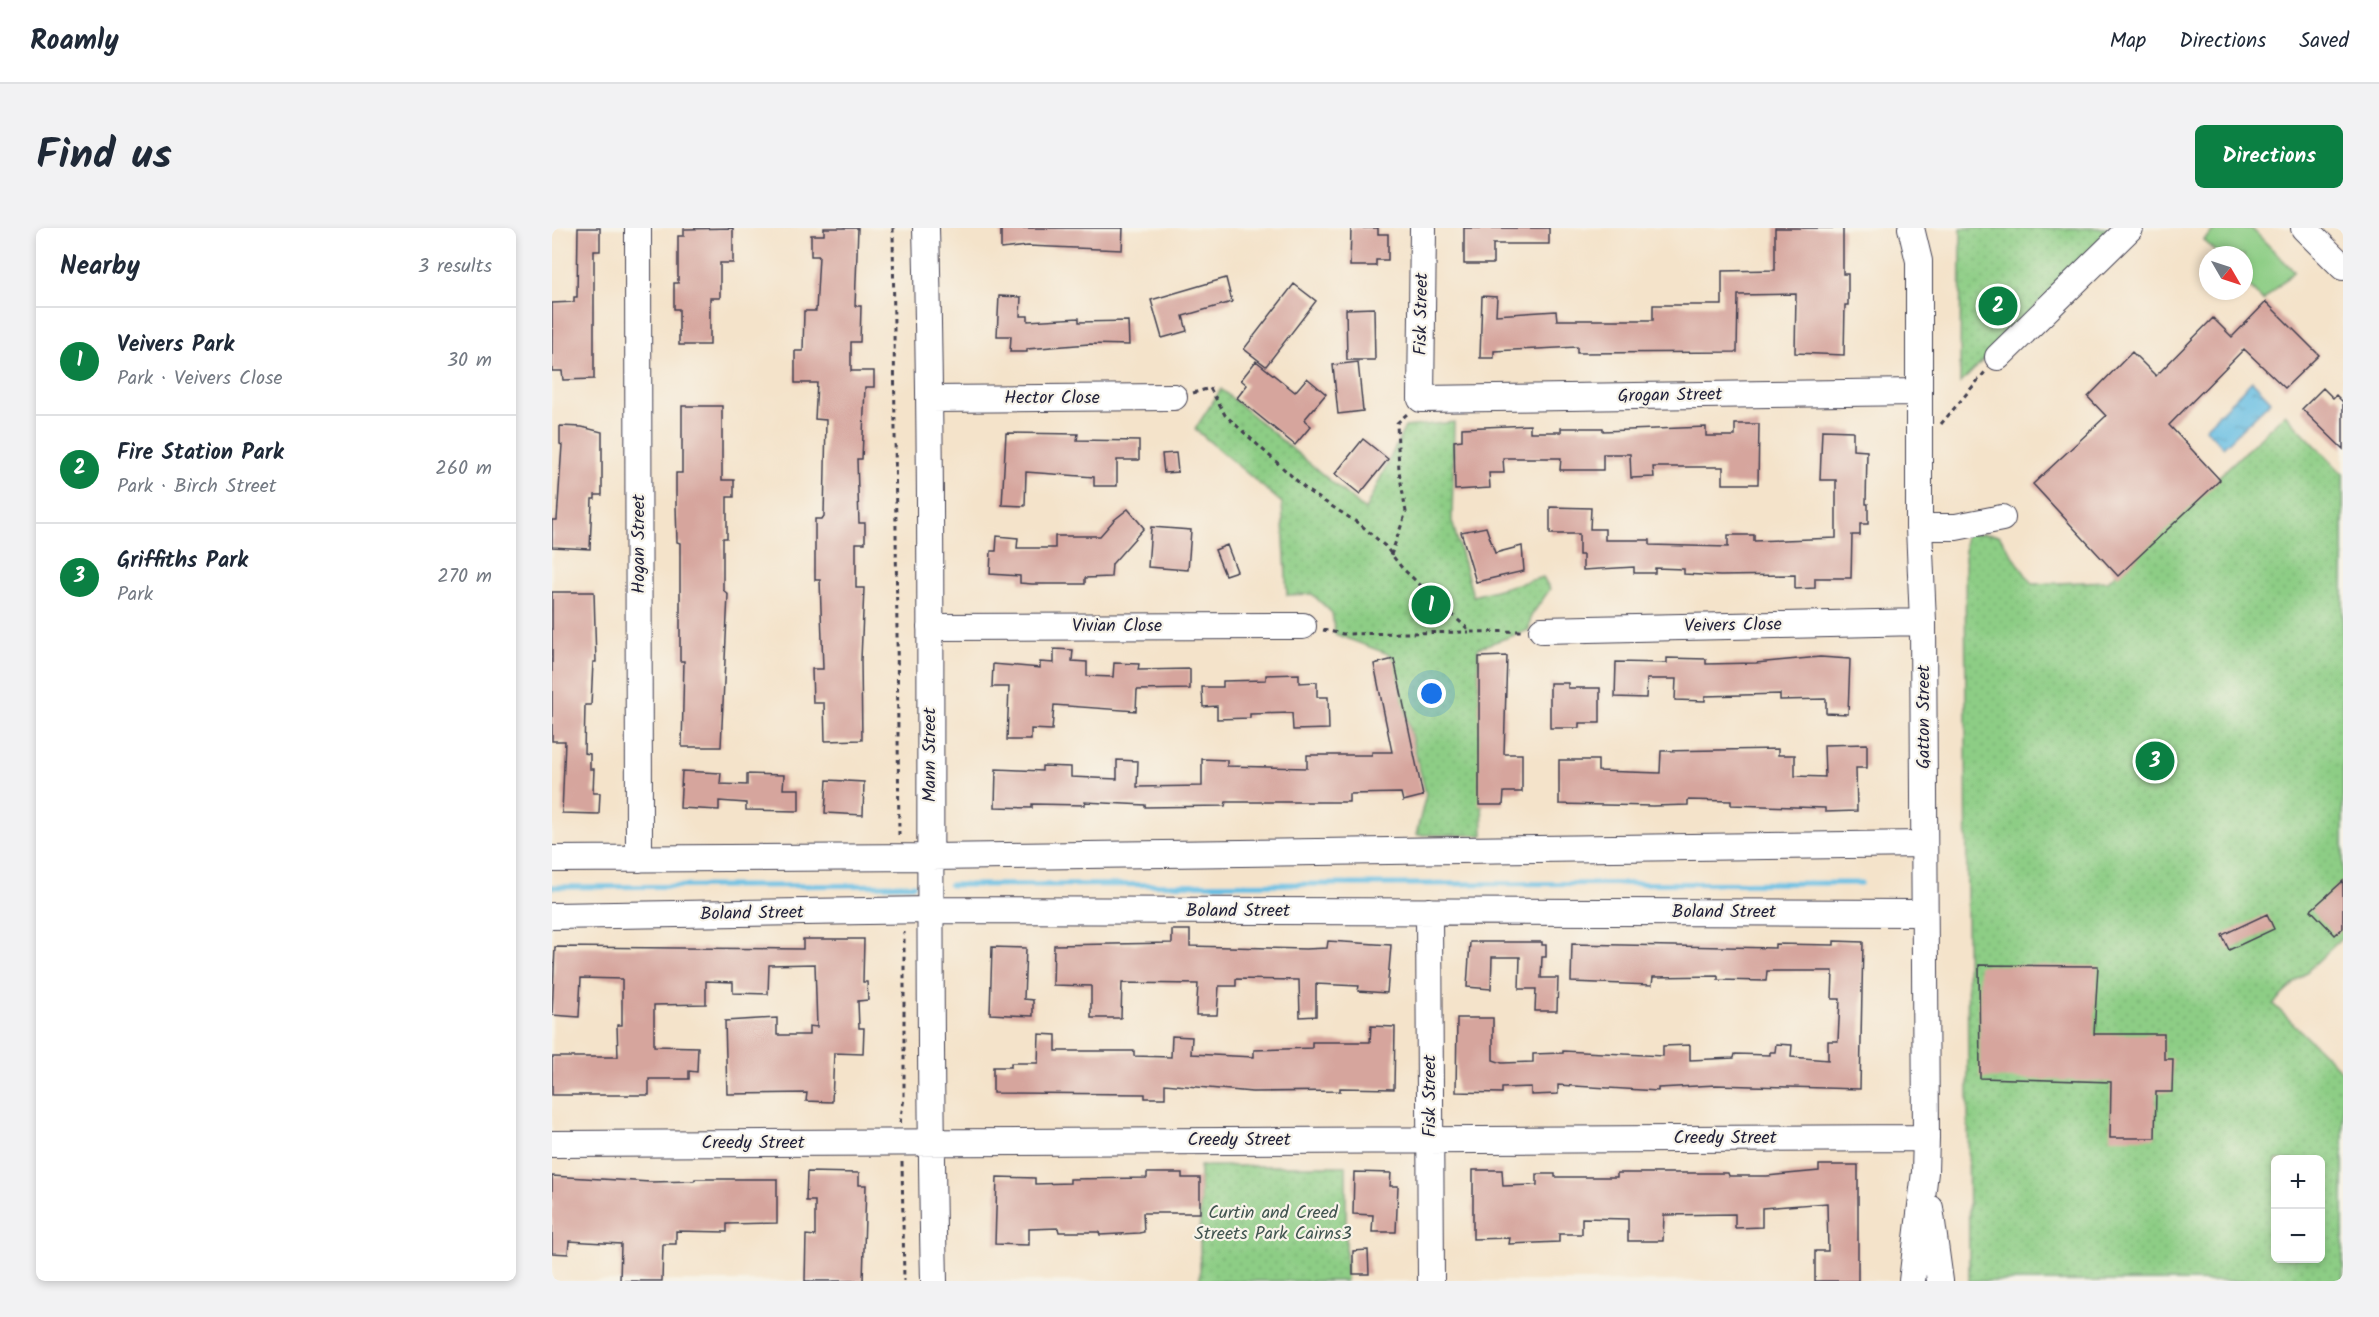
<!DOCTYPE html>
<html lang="en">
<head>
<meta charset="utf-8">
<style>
  :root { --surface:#fff; --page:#f2f2f3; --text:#1f2937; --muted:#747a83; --line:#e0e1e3; --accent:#0b8043 }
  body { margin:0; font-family:Kalam,sans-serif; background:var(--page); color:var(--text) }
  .controls { position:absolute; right:18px; bottom:18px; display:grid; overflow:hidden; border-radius:9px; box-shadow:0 3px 9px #0003 }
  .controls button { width:54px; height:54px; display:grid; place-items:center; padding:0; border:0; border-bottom:2px solid var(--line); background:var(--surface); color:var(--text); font:30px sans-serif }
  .compass { position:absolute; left:1647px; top:18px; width:54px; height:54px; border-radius:50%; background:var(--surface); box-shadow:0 3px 9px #0003; rotate:129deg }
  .you { position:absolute; left:880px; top:466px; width:21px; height:21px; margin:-15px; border:4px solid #fff; border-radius:50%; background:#1a73e8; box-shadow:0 0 0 9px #1a73e833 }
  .badge { display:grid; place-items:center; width:39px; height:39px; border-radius:50%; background:var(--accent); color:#fff; font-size:20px; font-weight:700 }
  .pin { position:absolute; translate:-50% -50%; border:3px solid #fff; box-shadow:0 2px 6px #0006 }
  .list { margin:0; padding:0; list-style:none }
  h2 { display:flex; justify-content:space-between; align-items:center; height:78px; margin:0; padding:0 24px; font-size:26px }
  h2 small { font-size:20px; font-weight:400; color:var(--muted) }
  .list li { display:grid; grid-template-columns:39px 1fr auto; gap:18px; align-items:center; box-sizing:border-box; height:108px; padding:0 24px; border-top:2px solid var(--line) }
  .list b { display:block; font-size:22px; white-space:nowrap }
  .list p { margin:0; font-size:20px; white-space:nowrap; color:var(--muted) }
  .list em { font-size:20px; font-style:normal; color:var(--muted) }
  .map { position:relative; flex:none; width:1791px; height:1053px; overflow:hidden; border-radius:9px }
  header { display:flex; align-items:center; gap:36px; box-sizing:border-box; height:84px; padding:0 30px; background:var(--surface); border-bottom:2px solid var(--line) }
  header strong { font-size:28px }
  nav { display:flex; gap:33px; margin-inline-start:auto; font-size:21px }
  .intro { display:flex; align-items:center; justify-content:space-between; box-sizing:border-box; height:144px; padding:0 36px }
  h1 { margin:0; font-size:42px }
  .button { padding:15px 27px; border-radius:9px; background:var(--accent); color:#fff; font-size:21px; font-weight:700 }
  main { display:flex; gap:36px; padding:0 36px }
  aside { flex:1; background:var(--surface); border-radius:9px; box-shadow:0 3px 9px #0003 }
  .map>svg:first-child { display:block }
  .grass { fill:#8dcd85; stroke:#587860; stroke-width:1.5 }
  .park { fill:url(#park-dots); stroke:#587860; stroke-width:1.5; fill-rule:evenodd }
  .water { fill:url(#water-ripples); stroke:#44708f; stroke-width:1.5 }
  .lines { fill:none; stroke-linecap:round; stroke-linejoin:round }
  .stream { stroke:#66bee3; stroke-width:5 }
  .building { fill:#d6a59d }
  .minor-casing { stroke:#423f50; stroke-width:28 }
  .path { stroke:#423f50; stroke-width:3; stroke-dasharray:4.5 4.5; stroke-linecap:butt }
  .minor { stroke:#fff; stroke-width:26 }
  .labels { text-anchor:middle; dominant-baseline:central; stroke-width:4.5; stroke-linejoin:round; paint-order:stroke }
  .street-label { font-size:18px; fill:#22223b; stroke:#f7f3e8 }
  .park-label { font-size:18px; fill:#425551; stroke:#f7f3e8 }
</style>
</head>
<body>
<header>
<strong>Roamly</strong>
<nav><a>Map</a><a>Directions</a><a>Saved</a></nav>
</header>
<div class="intro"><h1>Find us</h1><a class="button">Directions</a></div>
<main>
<aside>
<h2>Nearby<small>3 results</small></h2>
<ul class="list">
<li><span class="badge">1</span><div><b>Veivers Park</b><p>Park · Veivers Close</p></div><em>30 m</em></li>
<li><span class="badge">2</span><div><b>Fire Station Park</b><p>Park · Birch Street</p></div><em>260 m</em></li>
<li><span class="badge">3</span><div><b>Griffiths Park</b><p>Park</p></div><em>270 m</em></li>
</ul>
</aside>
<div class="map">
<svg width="1791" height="1053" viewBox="0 0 1791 1053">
  <defs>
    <pattern id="park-dots" width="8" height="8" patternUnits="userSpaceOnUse" patternTransform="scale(1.5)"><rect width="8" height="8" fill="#8dcd85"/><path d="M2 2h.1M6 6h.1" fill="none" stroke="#79b074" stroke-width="1.8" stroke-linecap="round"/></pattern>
    <pattern id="water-ripples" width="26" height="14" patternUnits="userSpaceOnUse" patternTransform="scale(1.5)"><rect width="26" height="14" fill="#66bee3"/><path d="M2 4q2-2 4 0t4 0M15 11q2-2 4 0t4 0" fill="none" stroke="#549ab9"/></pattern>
  </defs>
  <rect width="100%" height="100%" fill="#f7f3e8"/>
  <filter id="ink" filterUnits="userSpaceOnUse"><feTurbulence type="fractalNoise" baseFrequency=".0167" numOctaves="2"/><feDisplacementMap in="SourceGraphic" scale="12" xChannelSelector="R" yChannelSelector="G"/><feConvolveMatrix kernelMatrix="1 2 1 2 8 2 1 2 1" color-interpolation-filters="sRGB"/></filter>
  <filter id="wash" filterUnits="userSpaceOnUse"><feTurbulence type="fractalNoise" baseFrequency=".008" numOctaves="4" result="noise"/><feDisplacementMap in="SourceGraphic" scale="24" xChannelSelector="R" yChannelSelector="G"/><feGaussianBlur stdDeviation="1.35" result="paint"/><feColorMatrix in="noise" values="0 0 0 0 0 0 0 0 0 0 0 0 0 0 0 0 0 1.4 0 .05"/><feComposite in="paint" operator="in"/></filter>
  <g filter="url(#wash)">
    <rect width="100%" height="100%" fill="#f4e3ca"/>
    <path class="grass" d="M 1664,0 L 1699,0 L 1742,43 L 1711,73 L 1692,53 L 1692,27 L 1666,27 L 1652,12 Z"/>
    <path class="park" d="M 1409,0 L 1559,0 L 1408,156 Z
      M 669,161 L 813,282 L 853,199 L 902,194 L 900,293 L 921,368 L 991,349 L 998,361 L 979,388 L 977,402 L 926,420 L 931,607 L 864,607 L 874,566 L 839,427 L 783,406 L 780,385 L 760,366 L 735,367 L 730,275 L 643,201 Z
      M 1733,186 L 1791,246 L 1791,709 L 1721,776 L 1791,844 L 1791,1053 L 1417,1053 L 1413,305 L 1447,307 L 1480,356 L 1556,353 ZM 1724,932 L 1768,932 L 1768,1030 L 1724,1030 Z
      M 648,938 L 794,938 L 794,1053 L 648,1053 Z"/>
    <path class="water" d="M 1700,153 L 1719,173 L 1671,219 L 1653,200 Z"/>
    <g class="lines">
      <path class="stream" d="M 398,657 L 1309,655
        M 0,659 L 362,657"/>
    </g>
    <g id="blocks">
      <path class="building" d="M 26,0 L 48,0 L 48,23 L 42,23 L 42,151 L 11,152 L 10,143 L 0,143 L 0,75 L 22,74 L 22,69 L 25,69 Z
        M 181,0 L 181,35 L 168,35 L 168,70 L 158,70 L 158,117 L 127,117 L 127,81 L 122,81 L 122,55 L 126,55 L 126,8 L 132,8 L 132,1 Z
        M 272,0 L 306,0 L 303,78 L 309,78 L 308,114 L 299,114 L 299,143 L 322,143 L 322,159 L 313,159 L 310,231 L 305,231 L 307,295 L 313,295 L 313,315 L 304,315 L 304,360 L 312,360 L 309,432 L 310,512 L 273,513 L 272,475 L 261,475 L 260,441 L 271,441 L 268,352 L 263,352 L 263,291 L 270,291 L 272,288 L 274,192 L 263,191 L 265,155 L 243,155 L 243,123 L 251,123 L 252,83 L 264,83 L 267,28 L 259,28 L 259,7 L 272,7 Z
        M 449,0 L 571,0 L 570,22 L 476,18 L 449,21 Z
        M 799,0 L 826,0 L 826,6 L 836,6 L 836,32 L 824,32 L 824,38 L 798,38 Z
        M 912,0 L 997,0 L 997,16 L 941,16 L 941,36 L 912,36 Z
        M 1223,0 L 1291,0 L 1291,46 L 1296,46 L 1296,77 L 1293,77 L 1292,127 L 1243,125 L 1244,66 L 1186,67 L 1185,124 L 1025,125 L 1025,119 L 942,123 L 942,130 L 928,130 L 930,68 L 945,69 L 944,87 L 1004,83 L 1005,92 L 1101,92 L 1101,77 L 1170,77 L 1170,43 L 1223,42 Z
        M 674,50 L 680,74 L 631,88 L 635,103 L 610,110 L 599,72 Z
        M 742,56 L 764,73 L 714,138 L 692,121 Z
        M 447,68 L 469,69 L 468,88 L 476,88 L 476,93 L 527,90 L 527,94 L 576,93 L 577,117 L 537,116 L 475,121 L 475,124 L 458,124 L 459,108 L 445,108 Z
        M 1714,74 L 1767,127 L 1733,160 L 1692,121 L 1617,197 L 1668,252 L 1566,348 L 1481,256 L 1554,188 L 1536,169 L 1580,124 L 1604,148 L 1661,90 L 1680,109 Z
        M 822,80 L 823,132 L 795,132 L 794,81 Z
        M 704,133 L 743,164 L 755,150 L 774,166 L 752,192 L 759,198 L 743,217 L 685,170 L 695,157 L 689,152 Z
        M 806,134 L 811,183 L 786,186 L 781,137 Z
        M 1771,160 L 1781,170 L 1784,167 L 1791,174 L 1791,221 L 1750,181 Z
        M 130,178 L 170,178 L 170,252 L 182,252 L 182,269 L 175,269 L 175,310 L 171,310 L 171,362 L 176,366 L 169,519 L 130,519 L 132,433 L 128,433 L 128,315 L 125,314 L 124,277 L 124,245 L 130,245 Z
        M 1183,196 L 1207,196 L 1206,256 L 1171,256 L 1171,239 L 1101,239 L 1102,249 L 1079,250 L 1078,226 L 1051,226 L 1051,242 L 1008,242 L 1009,230 L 951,230 L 952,245 L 937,245 L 938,260 L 903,262 L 902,213 L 910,212 L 910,200 L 978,197 L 978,204 L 1009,204 L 1009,200 L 1051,200 L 1051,203 L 1154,199 L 1154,208 L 1183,208 Z
        M 8,198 L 30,199 L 50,204 L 50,267 L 43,267 L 43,271 L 40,271 L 38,321 L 0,319 L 0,292 L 5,292 L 10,217 L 8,216 Z
        M 1270,202 L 1301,203 L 1301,222 L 1315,223 L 1314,276 L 1316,276 L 1316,296 L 1308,296 L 1308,307 L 1300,307 L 1299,350 L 1263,350 L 1263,360 L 1243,361 L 1243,347 L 1168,348 L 1132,346 L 1132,341 L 1103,340 L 1103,345 L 1082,345 L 1082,339 L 1031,342 L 1031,327 L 1027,327 L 1027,306 L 998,306 L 998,279 L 1039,280 L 1038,301 L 1053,301 L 1053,312 L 1098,312 L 1098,317 L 1176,319 L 1176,307 L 1202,307 L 1202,313 L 1284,310 L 1284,252 L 1268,252 Z
        M 454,205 L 526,206 L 525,212 L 587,213 L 587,232 L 565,232 L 565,258 L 542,258 L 542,249 L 474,244 L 473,278 L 450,277 Z
        M 811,211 L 836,231 L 808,266 L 783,246 Z
        M 624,225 L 626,244 L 612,245 L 610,226 Z
        M 576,281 L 592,300 L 560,336 L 559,349 L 533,350 L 533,356 L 480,356 L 468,355 L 468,348 L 438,346 L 439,323 L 444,323 L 445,308 L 466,310 L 465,320 L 503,320 L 503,308 L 548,308 L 562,292 Z
        M 599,299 L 639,302 L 636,342 L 596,339 Z
        M 934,299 L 943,325 L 970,318 L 972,343 L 924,354 L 909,304 Z
        M 675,317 L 685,343 L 673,347 L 663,322 Z
        M 0,364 L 42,364 L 44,434 L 41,434 L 39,477 L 33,477 L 32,525 L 38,526 L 38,541 L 42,541 L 41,565 L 48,565 L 47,586 L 10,585 L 13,513 L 0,513 Z
        M 502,421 L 521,422 L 520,433 L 535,434 L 535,448 L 561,449 L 562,435 L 587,436 L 586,442 L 638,441 L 638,461 L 585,462 L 584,483 L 502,477 L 500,502 L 479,501 L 479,512 L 455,512 L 457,459 L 440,459 L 441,436 L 488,440 L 488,434 L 502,435 Z
        M 955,428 L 952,526 L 970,526 L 970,564 L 952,564 L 951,577 L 927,577 L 927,429 Z
        M 1268,429 L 1298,431 L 1296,486 L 1274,485 L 1274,471 L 1228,472 L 1228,466 L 1153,468 L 1153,473 L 1123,472 L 1124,451 L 1095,451 L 1094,470 L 1063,469 L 1064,434 L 1115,435 L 1115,430 L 1154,431 L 1154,436 L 1204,435 Z
        M 842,431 L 871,568 L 851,573 L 849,565 L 797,566 L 797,574 L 674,574 L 673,578 L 593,579 L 593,577 L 533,574 L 533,577 L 480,576 L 480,580 L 443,579 L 444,541 L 490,543 L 490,538 L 519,539 L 519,549 L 565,551 L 565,532 L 586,533 L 585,559 L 650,558 L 650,531 L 675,532 L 675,538 L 755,540 L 755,527 L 820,527 L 820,524 L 840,524 L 822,436 Z
        M 747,446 L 747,455 L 765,454 L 765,469 L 776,469 L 777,501 L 741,502 L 740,485 L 698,486 L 698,490 L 665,491 L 665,478 L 651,479 L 650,459 L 671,459 L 671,453 L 714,452 L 714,447 Z
        M 998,455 L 1016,455 L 1016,460 L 1048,460 L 1048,495 L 1027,495 L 1027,500 L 998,500 Z
        M 1315,516 L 1315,540 L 1304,540 L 1305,583 L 1273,584 L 1273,580 L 1179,577 L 1179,573 L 1136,572 L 1136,577 L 1101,578 L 1007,576 L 1007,532 L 1046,532 L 1046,543 L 1108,545 L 1109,523 L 1226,521 L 1226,527 L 1243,527 L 1243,548 L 1273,549 L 1272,517 Z
        M 130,543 L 169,545 L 168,556 L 195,557 L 195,546 L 232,547 L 231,561 L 247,561 L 247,583 L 194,582 L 194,575 L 167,573 L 167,582 L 128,580 Z
        M 275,552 L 312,554 L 311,587 L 273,585 Z
        M 1791,653 L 1791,700 L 1783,707 L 1759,682 Z
        M 1715,686 L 1722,701 L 1677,722 L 1670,707 Z
        M 620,702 L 638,702 L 638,718 L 754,721 L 775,720 L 776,713 L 839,717 L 835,765 L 806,763 L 807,758 L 764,756 L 764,788 L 748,789 L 747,752 L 684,751 L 684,758 L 667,758 L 665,787 L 644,787 L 646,756 L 570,755 L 569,790 L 539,790 L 539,758 L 501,757 L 502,717 L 620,715 Z
        M 251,711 L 312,711 L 311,754 L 315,754 L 316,772 L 306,773 L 307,800 L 312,800 L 311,826 L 282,825 L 280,874 L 254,873 L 255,865 L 175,866 L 173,793 L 225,790 L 225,807 L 257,807 L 257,798 L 265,799 L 263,736 L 217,737 L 216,766 L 181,765 L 181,754 L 154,753 L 154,776 L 102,777 L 102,818 L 146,819 L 145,844 L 137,843 L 137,851 L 97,851 L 97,867 L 0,867 L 0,829 L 66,829 L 65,797 L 70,797 L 70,751 L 29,750 L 27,789 L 0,787 L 3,719 L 251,721 Z
        M 1282,713 L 1311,714 L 1308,861 L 1164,857 L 1106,860 L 1106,863 L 1006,857 L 1006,866 L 979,867 L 979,859 L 950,860 L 950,865 L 904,864 L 905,790 L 941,790 L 941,832 L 950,835 L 981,834 L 981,826 L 1011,825 L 1011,823 L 1111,828 L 1111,818 L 1138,817 L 1138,832 L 1182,830 L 1183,826 L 1218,827 L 1218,824 L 1223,824 L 1224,816 L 1240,817 L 1239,829 L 1276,832 L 1276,813 L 1286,813 L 1288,771 L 1280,771 L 1281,743 L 1215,743 L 1214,753 L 1166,752 L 1166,748 L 1101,749 L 1100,757 L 1019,754 L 1020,716 L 1223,720 L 1223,716 L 1282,717 Z
        M 918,714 L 990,714 L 990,717 L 994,717 L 994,729 L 990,729 L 989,750 L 1006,750 L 1005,783 L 983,783 L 984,761 L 967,761 L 968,729 L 940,729 L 939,761 L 915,759 Z
        M 440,719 L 474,720 L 472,771 L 481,772 L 481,788 L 438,786 Z
        M 1427,737 L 1546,738 L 1542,806 L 1612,806 L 1612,831 L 1621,831 L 1620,864 L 1604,864 L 1603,910 L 1558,910 L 1559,854 L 1428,850 Z
        M 819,798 L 843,799 L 842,861 L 788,860 L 788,863 L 700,864 L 613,856 L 613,870 L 593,870 L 593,866 L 441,865 L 441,839 L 459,839 L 459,835 L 486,835 L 487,806 L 504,807 L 504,823 L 582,823 L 582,828 L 619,829 L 620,808 L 640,809 L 639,826 L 702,829 L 702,822 L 760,820 L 760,814 L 818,814 Z
        M 1267,937 L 1306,937 L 1306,1053 L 1263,1053 L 1263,1023 L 1276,1023 L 1275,975 L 1210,980 L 1210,999 L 1183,1000 L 1183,986 L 1112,987 L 1111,1013 L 1076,1013 L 1076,991 L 1030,990 L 1030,1006 L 1007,1006 L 1007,1014 L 957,1016 L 958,1010 L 921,1011 L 921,942 L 950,942 L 951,958 L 985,957 L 985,946 L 1003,946 L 1003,949 L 1065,949 L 1065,945 L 1176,945 L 1177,948 L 1215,948 L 1267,943 Z
        M 255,944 L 307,945 L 307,957 L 314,957 L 311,1053 L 253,1053 L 254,1007 L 263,1008 L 263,973 L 254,973 Z
        M 802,944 L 839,945 L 838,958 L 846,958 L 844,1004 L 820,1004 L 821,987 L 801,986 Z
        M 595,945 L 630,945 L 630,950 L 648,950 L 648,985 L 591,985 L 592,1004 L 587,1005 L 548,1007 L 547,1004 L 507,1004 L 506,1000 L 477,1001 L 477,1017 L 443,1016 L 445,949 L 483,950 L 483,956 L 518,955 L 518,951 L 595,950 Z
        M 0,948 L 98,954 L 142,953 L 143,951 L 225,951 L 225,995 L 175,996 L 175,1004 L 124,1003 L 124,1016 L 111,1016 L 110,1053 L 68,1053 L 69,1016 L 17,1013 L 16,1026 L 0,1025 Z
        M 816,1022 L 817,1046 L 801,1046 L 801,1023 Z"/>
    </g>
  </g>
  <g filter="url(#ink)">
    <use href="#blocks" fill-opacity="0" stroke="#423f50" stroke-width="1.5"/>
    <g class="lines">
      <g class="minor-casing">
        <path id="minor" d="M 86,0 L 87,631
          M 374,0 C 383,351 374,702 382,1053
          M 871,0 L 869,171 L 1366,164
          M 1359,0 L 1367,33 L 1367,299 L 1371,394 L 1374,910 L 1373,944 L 1360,1053
          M 1752,0 L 1791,39
          M 1446,129 L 1578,0
          M 378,171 L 622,169
          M 1367,299 L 1404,299 L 1450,290
          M 378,399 L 751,398
          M 990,402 L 1371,394
          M 0,631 L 379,629 L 1372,616
          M 877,683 L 879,1053
          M 0,688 L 380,682 L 1372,685
          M 0,916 L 1374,910
          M 1378,980 L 1388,1053"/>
      </g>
      <path class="path" d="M 341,0 L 347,607
        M 641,165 L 658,160 L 673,187 L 756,263 L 809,297 L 833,318 L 850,340 L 919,404 L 970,403
        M 1389,196 L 1433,144
        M 839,327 L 854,284 L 847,243 L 845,195 L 855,186
        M 771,402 L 791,406 L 917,404
        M 348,895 L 352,870 L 352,704
        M 350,934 L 352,1053"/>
      <use href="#minor" class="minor"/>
    </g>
  </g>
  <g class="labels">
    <g class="street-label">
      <text transform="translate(870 86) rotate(-89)">Fisk Street</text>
      <text transform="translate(1118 168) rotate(-1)">Grogan Street</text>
      <text x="500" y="170">Hector Close</text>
      <text transform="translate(87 316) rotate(-90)">Hogan Street</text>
      <text x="565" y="398">Vivian Close</text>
      <text transform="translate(1181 398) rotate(-1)">Veivers Close</text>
      <text transform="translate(1372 489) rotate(-90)">Gatton Street</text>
      <text transform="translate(378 527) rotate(-90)">Mann Street</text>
      <text x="686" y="683">Boland Street</text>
      <text x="1172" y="684">Boland Street</text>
      <text transform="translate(200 686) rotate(-1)">Boland Street</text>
      <text transform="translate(878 868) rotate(-90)">Fisk Street</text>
      <text x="1173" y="910">Creedy Street</text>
      <text x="687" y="912">Creedy Street</text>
      <text x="201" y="915">Creedy Street</text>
    </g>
    <g class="park-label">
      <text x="721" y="985">Curtin and Creed<tspan x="721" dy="21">Streets Park Cairns3</tspan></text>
    </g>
  </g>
</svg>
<div class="controls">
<button>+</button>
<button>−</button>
</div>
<svg class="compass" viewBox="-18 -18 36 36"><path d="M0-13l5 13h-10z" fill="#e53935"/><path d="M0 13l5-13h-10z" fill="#747a83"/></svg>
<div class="you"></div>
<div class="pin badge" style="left:879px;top:377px">1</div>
<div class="pin badge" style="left:1446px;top:78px">2</div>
<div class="pin badge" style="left:1603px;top:533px">3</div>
</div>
</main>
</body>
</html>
